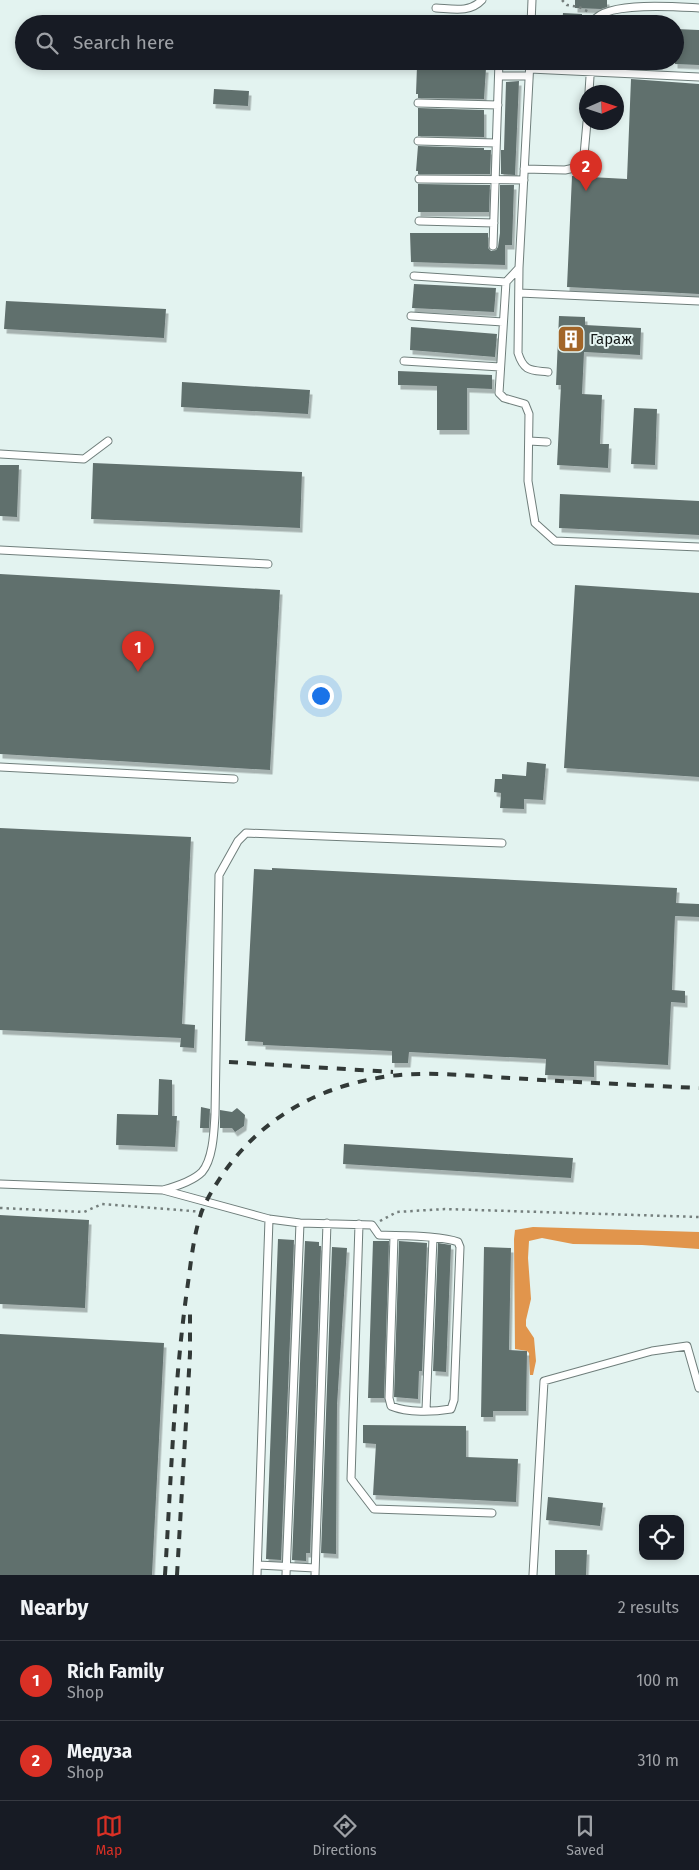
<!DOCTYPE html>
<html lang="en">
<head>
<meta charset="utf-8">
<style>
  :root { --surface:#171b24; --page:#242831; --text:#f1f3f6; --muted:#9ea1a6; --line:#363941; --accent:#d93025 }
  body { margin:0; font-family:"Fira Sans",sans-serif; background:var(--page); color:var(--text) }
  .controls { position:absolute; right:15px; bottom:15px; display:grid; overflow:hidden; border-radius:10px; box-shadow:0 2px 8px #0003 }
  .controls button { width:45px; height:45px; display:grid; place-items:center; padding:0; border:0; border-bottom:1px solid var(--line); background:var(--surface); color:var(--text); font:25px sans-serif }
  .compass { position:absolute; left:579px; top:85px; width:45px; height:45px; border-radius:50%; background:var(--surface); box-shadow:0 2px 8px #0003; rotate:87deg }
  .you { position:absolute; left:320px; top:695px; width:18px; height:18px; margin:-12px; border:4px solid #fff; border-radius:50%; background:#1a73e8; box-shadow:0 0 0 8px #1a73e833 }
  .badge { display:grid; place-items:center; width:32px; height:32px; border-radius:50%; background:var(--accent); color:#fff; font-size:16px; font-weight:700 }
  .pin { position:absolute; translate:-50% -41px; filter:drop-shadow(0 1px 2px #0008) }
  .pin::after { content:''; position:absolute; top:26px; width:18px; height:15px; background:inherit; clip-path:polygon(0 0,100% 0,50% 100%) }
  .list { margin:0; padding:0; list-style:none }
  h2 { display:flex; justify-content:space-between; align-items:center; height:65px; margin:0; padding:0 20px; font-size:21px }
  h2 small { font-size:16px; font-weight:400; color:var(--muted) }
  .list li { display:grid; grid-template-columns:32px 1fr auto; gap:15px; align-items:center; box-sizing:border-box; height:80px; padding:0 20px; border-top:1px solid var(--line) }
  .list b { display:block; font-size:19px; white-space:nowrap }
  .list p { margin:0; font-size:16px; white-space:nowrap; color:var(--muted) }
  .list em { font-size:16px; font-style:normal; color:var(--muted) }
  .icon { flex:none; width:28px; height:28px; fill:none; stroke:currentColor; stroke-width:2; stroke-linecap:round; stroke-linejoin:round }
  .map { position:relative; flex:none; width:699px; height:1575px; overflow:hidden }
  .search { position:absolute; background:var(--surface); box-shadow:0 2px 8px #0003; left:15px; right:15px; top:15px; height:55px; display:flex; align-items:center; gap:12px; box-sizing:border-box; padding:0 18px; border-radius:28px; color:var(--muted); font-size:19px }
  .sheet { height:225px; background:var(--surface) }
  nav { display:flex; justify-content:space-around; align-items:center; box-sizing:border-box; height:70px; border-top:1px solid var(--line); background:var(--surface); font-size:14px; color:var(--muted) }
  nav a { display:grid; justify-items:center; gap:2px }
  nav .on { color:var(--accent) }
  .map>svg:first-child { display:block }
  .forest { fill:#e1954c }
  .building { fill:#616f6d; filter:url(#shadow) }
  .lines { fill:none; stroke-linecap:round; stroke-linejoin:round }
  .lane-casing { stroke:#6f7e7b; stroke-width:9 }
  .path { stroke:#757f7d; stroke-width:2.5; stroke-dasharray:2.5 4; stroke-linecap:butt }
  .lane { stroke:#fff; stroke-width:7 }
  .rail { stroke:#323937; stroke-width:4; stroke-dasharray:9 9; stroke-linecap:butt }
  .labels { text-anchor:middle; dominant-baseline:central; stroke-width:4; stroke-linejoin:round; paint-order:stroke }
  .poi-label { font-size:15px; fill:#131817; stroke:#e3f3f0; text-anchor:start }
</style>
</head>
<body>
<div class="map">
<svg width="699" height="1575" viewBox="0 0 699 1575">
  <defs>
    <filter id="shadow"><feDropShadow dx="2.5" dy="4.5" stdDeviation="0" flood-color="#0004"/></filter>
  </defs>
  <rect width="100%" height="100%" fill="#e3f3f0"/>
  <path class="forest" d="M 533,1227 L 699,1232 L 699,1249 L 642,1245 L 573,1244 L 542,1238 L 529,1241 L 528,1258 L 531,1299 L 526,1320 L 526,1326 L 534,1338 L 536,1361 L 533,1375 L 530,1375 L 529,1353 L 527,1351 L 515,1349 L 514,1239 L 515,1230 Z"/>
  <path class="building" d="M 575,0 L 607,0 L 607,7 L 601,9 L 575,8 Z
    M 563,13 L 582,14 L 582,24 L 562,24 Z
    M 675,29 L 699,30 L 699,65 L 675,64 Z
    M 417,66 L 486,68 L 484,99 L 418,98 L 418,94 L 416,94 Z
    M 631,79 L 699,84 L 699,294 L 567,287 L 572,176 L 627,179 Z
    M 519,81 L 515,175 L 501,174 L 501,150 L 504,150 L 506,82 Z
    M 214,89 L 249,91 L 248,106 L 213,104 Z
    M 418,108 L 484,110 L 484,137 L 418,136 Z
    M 418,146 L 484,148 L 484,150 L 491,150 L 490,174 L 418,174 L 418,171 L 416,171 Z
    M 418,184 L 490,185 L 489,212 L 418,212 Z
    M 500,185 L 514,185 L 512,245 L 505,245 L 505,265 L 411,262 L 410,233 L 488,233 L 488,248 L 491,251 L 496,250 L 498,247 L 500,233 Z
    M 414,284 L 496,288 L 494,312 L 412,308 Z
    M 6,301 L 166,309 L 164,338 L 4,329 Z
    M 559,316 L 585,317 L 585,325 L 641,328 L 640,355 L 584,352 L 582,394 L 602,395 L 600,444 L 609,444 L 608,468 L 557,465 L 561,385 L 556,385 Z
    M 411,327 L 497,334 L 495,357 L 410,350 Z
    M 398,371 L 492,375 L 492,389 L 467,388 L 467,430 L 437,430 L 437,386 L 398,385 Z
    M 182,382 L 310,390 L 308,414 L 181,407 Z
    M 634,408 L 657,409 L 655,465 L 631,464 Z
    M 93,463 L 302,472 L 300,528 L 91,519 Z
    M 0,465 L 19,465 L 17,517 L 0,516 Z
    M 560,494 L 699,501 L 699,535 L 559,528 Z
    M 0,574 L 280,590 L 270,770 L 0,754 Z
    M 575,585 L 699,593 L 699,777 L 564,768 Z
    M 527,762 L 546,764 L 543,800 L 524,799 L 524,809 L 500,808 L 501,793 L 494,792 L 495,779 L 502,779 L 502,774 L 526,776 Z
    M 0,828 L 191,837 L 182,1024 L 195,1025 L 194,1048 L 180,1047 L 181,1038 L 0,1030 Z
    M 272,868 L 677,888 L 676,903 L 699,904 L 699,917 L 675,916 L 672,990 L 685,991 L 685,1003 L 671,1002 L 668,1065 L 594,1061 L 594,1077 L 545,1075 L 546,1059 L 409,1052 L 408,1063 L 392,1063 L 392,1051 L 263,1045 L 263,1042 L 245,1041 L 254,869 L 272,870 Z
    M 159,1079 L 172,1080 L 172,1116 L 177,1116 L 175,1147 L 116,1145 L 117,1114 L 158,1115 Z
    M 201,1107 L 210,1109 L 209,1128 L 200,1128 Z
    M 237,1108 L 245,1115 L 244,1126 L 235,1132 L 232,1128 L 220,1128 L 220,1110 L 232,1112 Z
    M 344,1144 L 573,1158 L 571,1178 L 343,1164 Z
    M 0,1215 L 89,1220 L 85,1308 L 0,1304 Z
    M 278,1239 L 294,1240 L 281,1560 L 266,1559 Z
    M 305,1241 L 319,1242 L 319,1246 L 321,1246 L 310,1553 L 306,1553 L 306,1561 L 292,1560 Z
    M 373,1241 L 389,1241 L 384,1398 L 368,1398 Z
    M 399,1241 L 427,1243 L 422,1371 L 419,1371 L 418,1399 L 394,1397 Z
    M 438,1243 L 451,1245 L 446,1372 L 433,1371 Z
    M 332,1247 L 347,1248 L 337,1405 L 336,1554 L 321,1553 Z
    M 484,1247 L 511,1248 L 509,1350 L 527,1351 L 526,1411 L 493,1411 L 493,1417 L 481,1417 Z
    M 0,1334 L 164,1343 L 152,1575 L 0,1575 Z
    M 363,1425 L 466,1426 L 466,1457 L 518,1459 L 516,1502 L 373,1495 L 376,1444 L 363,1443 Z
    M 548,1497 L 603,1503 L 600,1526 L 546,1520 Z
    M 555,1550 L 587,1550 L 586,1575 L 555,1575 Z"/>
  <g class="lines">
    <g class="lane-casing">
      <path id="lane" d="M 436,8 C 453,9 470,13 482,0
        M 531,24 L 532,0
        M 592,24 C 600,0 678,7 699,8
        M 530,61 L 519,268 L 506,282 L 499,393 L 504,398 L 525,404 L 529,414 L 528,481 L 535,523 L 555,541 L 699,547
        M 530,69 L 699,77
        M 499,76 L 529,76
        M 589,92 L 591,61
        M 418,103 L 498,105
        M 418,141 L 496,143
        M 524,169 L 565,170 L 583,166 L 587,122
        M 419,179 L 524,180
        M 419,221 L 494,223
        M 493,246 L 499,61
        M 519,268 L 518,353 C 524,372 531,370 548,372
        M 414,276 L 506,282
        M 519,293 L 699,301
        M 411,316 L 503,322
        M 404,361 L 500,367
        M 529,441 L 547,442
        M 0,454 L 84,459 L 108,441
        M 0,550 L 268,564
        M 0,767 L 234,779
        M 0,1184 L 163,1190 L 269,1219 L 300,1223 L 372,1225 L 379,1235 C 399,1236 441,1235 458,1242 L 460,1247 L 454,1400 L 451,1409 C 433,1412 408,1413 391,1406 L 389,1398 L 394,1236
        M 163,1190 C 174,1187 193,1181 202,1172 C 213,1159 214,1132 215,1115 L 219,875 L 238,841 L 246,833 L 502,843
        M 359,1224 L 351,1479 L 374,1509 L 492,1513
        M 426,1410 L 433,1238
        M 258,1565 L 315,1568
        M 257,1575 L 269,1219
        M 286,1575 L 300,1223
        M 315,1575 L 327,1223
        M 533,1575 L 544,1381 L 652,1351 L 687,1346 L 699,1388"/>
    </g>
    <path class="path" d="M 562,0 L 567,5 L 579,7 L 589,12
      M 0,1208 L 84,1212 L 102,1204 L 204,1212
      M 380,1221 L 397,1212 L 445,1209 L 699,1217"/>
    <use href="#lane" class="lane"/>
    <path class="rail" d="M 229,1062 L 393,1072
      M 165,1575 C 171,1480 174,1384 187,1290 C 191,1264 194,1223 207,1200 C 246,1127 309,1087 390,1076 C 430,1071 471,1076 510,1078 C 573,1082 636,1085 699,1088
      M 177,1575 L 190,1354 L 190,1308"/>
  </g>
  <defs>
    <g id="building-square" transform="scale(1.4375)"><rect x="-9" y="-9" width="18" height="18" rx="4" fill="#a26528" stroke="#e3f3f0"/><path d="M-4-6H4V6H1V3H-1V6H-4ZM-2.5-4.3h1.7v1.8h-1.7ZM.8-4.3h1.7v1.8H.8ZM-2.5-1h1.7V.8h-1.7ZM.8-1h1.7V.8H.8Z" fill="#fff"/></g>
  </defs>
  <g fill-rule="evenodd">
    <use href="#building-square" x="571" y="339"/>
  </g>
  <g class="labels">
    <g class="poi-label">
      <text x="590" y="339">Гараж</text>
    </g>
  </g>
</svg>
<div class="controls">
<button><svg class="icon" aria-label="locate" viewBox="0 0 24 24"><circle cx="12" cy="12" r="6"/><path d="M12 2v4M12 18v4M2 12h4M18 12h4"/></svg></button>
</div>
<svg class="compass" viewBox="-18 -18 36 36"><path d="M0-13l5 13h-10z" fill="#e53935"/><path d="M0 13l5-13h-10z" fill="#9ea1a6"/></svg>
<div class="you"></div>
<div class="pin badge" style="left:138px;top:672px">1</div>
<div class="pin badge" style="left:586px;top:191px">2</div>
<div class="search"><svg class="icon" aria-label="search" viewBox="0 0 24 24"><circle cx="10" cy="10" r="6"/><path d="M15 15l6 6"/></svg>Search here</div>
</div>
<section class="sheet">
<h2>Nearby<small>2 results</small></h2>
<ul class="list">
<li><span class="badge">1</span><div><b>Rich Family</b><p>Shop</p></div><em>100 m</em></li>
<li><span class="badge">2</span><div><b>Медуза</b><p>Shop</p></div><em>310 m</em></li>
</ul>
</section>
<nav>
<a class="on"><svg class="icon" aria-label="map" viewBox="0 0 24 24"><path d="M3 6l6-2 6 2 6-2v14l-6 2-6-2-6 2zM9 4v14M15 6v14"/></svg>Map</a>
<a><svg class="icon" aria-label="directions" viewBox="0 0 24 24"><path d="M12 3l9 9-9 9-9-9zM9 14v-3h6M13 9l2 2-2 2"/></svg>Directions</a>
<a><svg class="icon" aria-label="saved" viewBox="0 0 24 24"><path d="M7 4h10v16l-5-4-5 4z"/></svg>Saved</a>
</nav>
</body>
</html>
